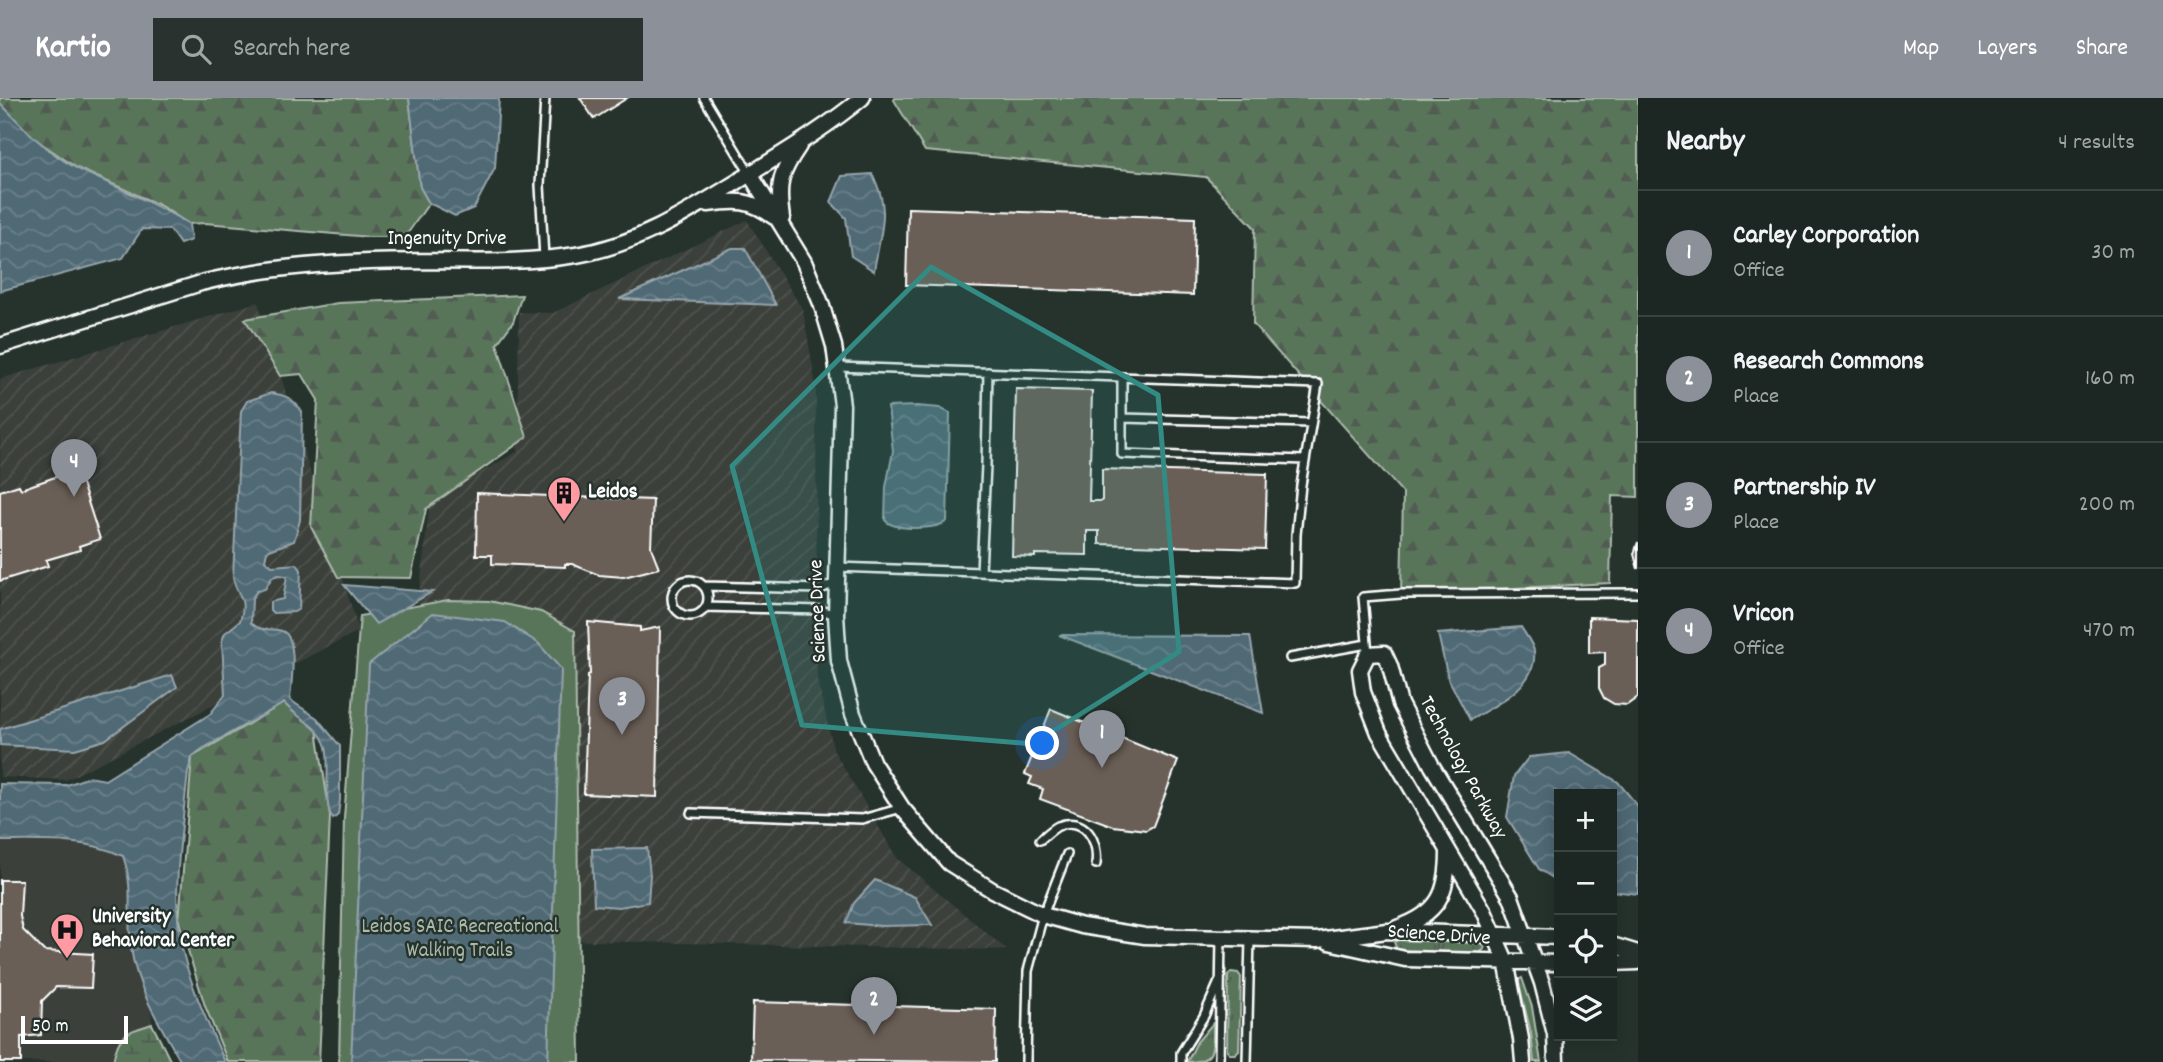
<!DOCTYPE html>
<html lang="en">
<head>
<meta charset="utf-8">
<style>
  :root { --surface:#1c2622; --page:#29322f; --text:#f1f3f6; --muted:#a0a5a5; --line:#3a4340; --accent:#8c9099 }
  body { margin:0; font-family:Dekko,sans-serif; background:var(--page); color:var(--text) }
  .controls { position:absolute; right:21px; bottom:21px; display:grid; overflow:hidden; border-radius:0px; box-shadow:0 4px 18px #0003 }
  .controls button { width:63px; height:63px; display:grid; place-items:center; padding:0; border:0; border-bottom:2px solid var(--line); background:var(--surface); color:var(--text); font:35px sans-serif }
  .scale { position:absolute; left:21px; bottom:18px; width:107px; box-sizing:border-box; padding-left:7px; border:4px solid #fff; border-top:0; font-size:19px; line-height:24px; white-space:nowrap; color:#fff; -webkit-text-stroke:5px #26332d; paint-order:stroke }
  .you { position:absolute; left:1043px; top:646px; width:24px; height:24px; margin:-18px; border:5px solid #fff; border-radius:50%; background:#1a73e8; box-shadow:0 0 0 10px #1a73e833 }
  .badge { display:grid; place-items:center; width:46px; height:46px; border-radius:50%; background:var(--accent); color:#fff; font-size:23px; font-weight:700 }
  .pin { position:absolute; translate:-50% -58px; filter:drop-shadow(0 2px 4px #0008) }
  .pin::after { content:''; position:absolute; top:37px; width:24px; height:21px; background:inherit; clip-path:polygon(0 0,100% 0,50% 100%) }
  .list { margin:0; padding:0; list-style:none }
  h2 { display:flex; justify-content:space-between; align-items:center; height:91px; margin:0; padding:0 28px; font-size:30px }
  h2 small { font-size:23px; font-weight:400; color:var(--muted) }
  .list li { display:grid; grid-template-columns:46px 1fr auto; gap:21px; align-items:center; box-sizing:border-box; height:126px; padding:0 28px; border-top:2px solid var(--line) }
  .list b { display:block; font-size:26px; white-space:nowrap }
  .list p { margin:0; font-size:23px; white-space:nowrap; color:var(--muted) }
  .list em { font-size:23px; font-style:normal; color:var(--muted) }
  .icon { flex:none; width:38px; height:38px; fill:none; stroke:currentColor; stroke-width:2; stroke-linecap:round; stroke-linejoin:round }
  .map { position:relative; flex:none; width:1638px; height:964px; overflow:hidden }
  header { display:flex; align-items:center; gap:42px; box-sizing:border-box; height:98px; padding:0 35px; background:var(--accent); color:#fff }
  header strong { font-size:33px }
  nav { display:flex; gap:38px; margin-inline-start:auto; font-size:24px }
  .search { width:490px; height:63px; background:var(--page); display:flex; align-items:center; gap:18px; box-sizing:border-box; padding:0 24px; border-radius:0px; color:var(--muted); font-size:26px }
  main { display:flex }
  aside { flex:1; background:var(--surface) }
  .map>svg:first-child { display:block }
  .built { fill:#3b403a }
  .industrial { fill:url(#industrial-furrows) }
  .grass { fill:url(#grass-tufts); stroke:#acbaac; stroke-width:2 }
  .forest { fill:url(#forest-firs); stroke:#acbaac; stroke-width:2 }
  .wetland { fill:url(#wetland-marsh); stroke:#acbaac; stroke-width:2 }
  .green { fill:#58745a; stroke:#acbaac; stroke-width:2 }
  .water { fill:url(#water-waves); stroke:#96a5ac; stroke-width:2 }
  .building { fill:#6b5f57; stroke:#fff; stroke-width:2 }
  .lines { fill:none; stroke-linecap:round; stroke-linejoin:round }
  .lane-casing { stroke:#fff; stroke-width:12 }
  .street-casing { stroke:#fff; stroke-width:19 }
  .lane { stroke:#26332d; stroke-width:7 }
  .street { stroke:#26332d; stroke-width:14 }
  .marked { fill:#338b84; fill-opacity:0.2; stroke:#338b84; stroke-width:5; stroke-linejoin:round }
  .labels { text-anchor:middle; dominant-baseline:central; stroke-width:5; stroke-linejoin:round; paint-order:stroke }
  .street-label { font-size:21px; fill:#fff; stroke:#26332d }
  .poi-label { font-size:21px; font-weight:bold; fill:#fff; stroke:#26332d; text-anchor:start }
  .park-label { font-size:21px; fill:#acbaac; stroke:#26332d }
</style>
</head>
<body>
<header>
<strong>Kartio</strong>
<div class="search"><svg class="icon" aria-label="search" viewBox="0 0 24 24"><circle cx="10" cy="10" r="6"/><path d="M15 15l6 6"/></svg>Search here</div>
<nav><a>Map</a><a>Layers</a><a>Share</a></nav>
</header>
<main>
<div class="map">
<svg width="1638" height="964" viewBox="0 0 1638 964">
  <defs>
    <pattern id="industrial-furrows" width="10" height="10" patternUnits="userSpaceOnUse" patternTransform="scale(1.75)"><rect width="10" height="10" fill="#3b403a"/><path d="M-1 1l2-2M0 10L10 0M9 11l2-2" fill="none" stroke="#4f534e"/></pattern>
    <pattern id="grass-tufts" width="24" height="20" patternUnits="userSpaceOnUse" patternTransform="scale(1.75)"><rect width="24" height="20" fill="#58745a"/><path d="M3 7l-1-3M5 7V3M7 7l1-3M15 17l-1-3M17 17v-4M19 17l1-3" fill="none" stroke="#515c52"/></pattern>
    <pattern id="forest-firs" width="22" height="20" patternUnits="userSpaceOnUse" patternTransform="scale(1.75)"><rect width="22" height="20" fill="#58745a"/><path d="M5 1l3.5 6h-7zM16 11l3.5 6h-7z" fill="#515c52"/></pattern>
    <pattern id="wetland-marsh" width="20" height="14" patternUnits="userSpaceOnUse" patternTransform="scale(1.75)"><rect width="20" height="14" fill="#58745a"/><path d="M1 5h8M5 5V1M11 12h8M15 12V8" fill="none" stroke="#515c52"/></pattern>
    <pattern id="water-waves" width="16" height="10" patternUnits="userSpaceOnUse" patternTransform="scale(1.75)"><rect width="16" height="10" fill="#506975"/><path d="M0 5q4-4 8 0t8 0" fill="none" stroke="#6a808a"/></pattern>
  </defs>
  <rect width="100%" height="100%" fill="#26332d"/>
  <filter id="ink" filterUnits="userSpaceOnUse"><feTurbulence type="fractalNoise" baseFrequency=".0143" numOctaves="2"/><feDisplacementMap in="SourceGraphic" scale="14" xChannelSelector="R" yChannelSelector="G"/><feConvolveMatrix kernelMatrix="1 2 1 2 8 2 1 2 1" color-interpolation-filters="sRGB"/></filter>
  <g filter="url(#ink)">
    <path class="built" d="M 0,743 L 72,745 L 106,750 L 123,758 L 128,774 L 131,794 L 131,850 L 136,874 L 151,909 L 152,926 L 126,934 L 113,964 L 0,964 Z"/>
    <path class="industrial" d="M 747,122 L 803,212 L 816,288 L 817,581 L 834,653 L 897,760 L 1007,852 L 548,842 L 417,515 L 430,403 L 517,354 L 519,214 L 553,215 Z
      M 258,204 L 359,533 L 66,682 L 0,679 L 0,281 Z"/>
    <path class="grass" d="M 1400,841 L 1480,842 L 1485,850 L 1480,855 L 1397,852 L 1394,844 Z
      M 1231,874 L 1238,875 L 1241,879 L 1239,952 L 1235,956 L 1230,956 L 1227,952 L 1228,878 Z
      M 1522,880 L 1532,909 L 1541,964 L 1534,964 L 1531,935 L 1518,882 Z
      M 1213,925 C 1213,949 1217,964 1187,964 L 1197,944 Z"/>
    <path class="forest" d="M 0,0 L 409,0 L 420,89 L 429,105 L 405,139 L 370,139 L 205,125 L 189,126 L 159,107 L 77,70 L 32,39 L 0,5 Z
      M 895,0 L 1638,0 L 1638,399 L 1612,398 L 1610,485 L 1401,496 L 1403,395 L 1253,226 L 1255,130 L 1206,79 L 925,53 L 894,2 Z
      M 522,197 L 513,224 L 497,246 L 527,339 L 426,411 L 411,480 L 338,479 L 311,429 L 318,302 L 302,276 L 280,278 L 245,221 L 338,205 Z
      M 284,605 L 317,632 L 330,718 L 319,964 L 228,964 L 205,908 L 179,823 L 192,659 Z"/>
    <path class="wetland" d="M 152,926 L 171,964 L 113,964 C 118,935 127,934 152,926 Z"/>
    <path class="green" d="M 448,502 L 489,503 L 541,514 L 575,533 L 580,964 L 339,964 L 344,720 L 360,518 Z"/>
    <path class="water" d="M 409,0 L 499,0 L 495,70 L 474,110 L 455,118 L 429,105 L 420,89 Z
      M 0,5 C 23,29 48,56 78,71 C 116,89 153,104 189,126 L 191,142 L 180,146 L 170,132 L 142,131 L 123,160 L 0,193 Z
      M 872,76 C 892,113 880,134 874,173 L 851,158 L 846,120 L 831,104 L 842,78 Z
      M 732,150 L 745,150 L 776,207 L 619,201 Z
      M 271,295 C 286,297 294,301 302,314 L 300,422 L 294,443 L 267,453 L 265,462 L 272,468 L 297,466 L 301,472 L 299,511 L 294,514 L 273,515 L 270,512 L 270,504 L 283,501 L 287,478 L 279,477 L 272,479 L 265,491 L 257,493 L 252,500 L 251,525 C 263,535 269,529 282,533 C 299,539 291,586 290,602 L 317,620 L 340,648 L 340,702 L 338,717 L 333,721 C 322,706 331,669 326,649 C 319,626 297,621 284,605 L 202,651 L 192,659 L 188,674 C 183,725 173,780 179,831 C 183,873 208,926 225,964 L 181,964 C 161,928 137,892 131,850 C 126,817 135,792 123,758 C 87,740 40,743 0,743 L 0,686 L 67,687 L 89,679 L 105,682 L 210,616 L 225,597 L 222,543 L 225,535 L 240,523 C 248,498 236,499 233,479 L 241,313 L 247,303 Z
      M 917,308 L 940,310 L 950,315 L 947,423 C 936,432 894,433 885,422 L 886,389 L 893,353 L 888,309 Z
      M 344,487 L 432,494 L 376,526 Z
      M 433,515 L 505,524 L 538,545 L 561,571 L 548,964 L 351,964 L 369,566 Z
      M 1521,529 C 1525,536 1533,546 1534,553 C 1538,588 1495,607 1470,622 L 1448,580 L 1438,536 Z
      M 1059,537 L 1250,538 L 1263,615 Z
      M 172,577 L 177,589 L 105,642 L 75,651 L 0,647 L 0,631 Z
      M 1569,655 L 1618,684 L 1638,708 L 1638,796 L 1612,793 L 1612,696 L 1559,696 L 1559,784 L 1539,771 L 1507,719 L 1514,678 L 1529,659 Z
      M 647,750 L 650,777 L 648,804 L 619,809 L 594,807 L 592,751 Z
      M 875,782 L 915,799 L 932,827 L 882,828 L 846,825 L 854,805 Z"/>
    <path class="building" d="M 580,0 L 627,0 L 594,21 Z
      M 908,110 L 1195,120 L 1193,197 L 906,187 Z
      M 1016,291 L 1092,293 L 1089,403 L 1102,403 L 1102,371 L 1267,376 L 1265,451 L 1099,446 L 1099,433 L 1087,433 L 1087,457 L 1035,456 L 1035,459 L 1012,458 Z
      M 79,376 L 100,441 L 79,448 L 80,452 L 46,462 L 48,468 L 0,483 L 0,393 L 19,387 L 21,391 L 58,378 L 60,381 Z
      M 477,395 L 653,402 L 651,449 L 659,470 L 624,479 L 611,478 L 599,477 L 572,466 L 565,466 L 565,469 L 492,466 L 492,457 L 476,457 Z
      M 1638,444 L 1638,471 L 1634,456 Z
      M 1589,519 L 1638,521 L 1638,599 L 1627,607 L 1614,606 L 1604,600 L 1599,590 L 1599,570 L 1605,567 L 1605,554 L 1589,555 Z
      M 588,524 L 640,529 L 640,533 L 660,529 L 657,699 L 584,696 L 588,577 L 590,576 Z
      M 1051,611 L 1178,663 L 1153,728 L 1146,732 L 1113,728 L 1040,701 L 1043,691 L 1029,686 L 1032,679 L 1025,676 Z
      M 0,782 L 22,782 L 20,818 L 23,832 L 44,853 L 93,856 L 91,890 L 56,889 L 42,903 L 41,937 L 21,939 L 21,964 L 0,964 Z
      M 753,904 L 996,911 L 995,964 L 751,962 Z"/>
    <g class="lines">
      <g class="lane-casing">
        <path id="lane" d="M 704,0 L 750,76
          M 544,160 L 540,87 L 545,0
          M 1122,279 L 1122,320
          M 1305,362 L 1122,356 L 1122,320 L 1311,325
          M 836,469 L 1295,485 L 1296,437 L 1301,387 L 1318,286 L 838,269
          M 981,474 L 986,367 L 988,274
          M672 500a18 18 0 1 1 36 0a18 18 0 1 1-36 0Z
          M 704,488 L 820,491 L 836,485
          M 706,509 L 820,512 L 836,517
          M 1368,556 L 1363,499 L 1401,496 L 1638,495
          M 1290,560 L 1367,546
          M 691,715 L 862,721 L 902,710
          M 1040,742 C 1046,737 1052,731 1058,728 C 1085,717 1099,743 1096,766
          M 1026,964 L 1028,873 L 1043,817 L 1067,756
          M 1181,964 L 1181,955 L 1204,918 L 1219,884
          M 1219,964 L 1221,839
          M 1247,964 L 1250,840"/>
      </g>
      <g class="street-casing">
        <path id="street" d="M 750,76 L 804,164 L 821,205 L 834,248 L 842,307 L 836,517 L 839,563 L 853,616 L 873,665 L 902,710 L 949,765 L 992,792 L 1043,817 L 1082,828 L 1145,838 L 1317,842 L 1387,833 L 1559,839
          M 708,106 C 737,102 750,101 774,119
          M 782,120 C 777,86 780,76 799,48
          M 0,248 L 201,185 C 256,171 312,166 369,164 C 438,161 507,168 576,157 C 643,146 696,109 753,74 C 790,51 828,28 862,0
          M 1397,830 C 1439,816 1448,795 1448,753
          M 1329,844 L 1405,861 L 1559,865
          M 1612,847 L 1638,855
          M 1612,865 L 1638,864
          M 1523,964 L 1521,941 L 1506,863 L 1484,813 L 1379,635 L 1363,594 L 1360,572 L 1368,556 L 1384,555 L 1390,568 L 1400,606 L 1432,668 L 1511,799 L 1542,885 L 1555,936 L 1556,964"/>
      </g>
      <use href="#lane" class="lane"/>
      <use href="#street" class="street"/>
    </g>
  </g>
  <path class="marked" d="M 931,169 L 1158,297 L 1179,554 L 1033,646 L 802,627 L 732,368 Z"/>
  <defs>
    <g id="building-pin" transform="scale(1.75)"><path d="M0 17L-7.5 6A9.5 9.5 0 1 1 7.5 6Z" fill="#ff9aa2" stroke="#26332d"/><path d="M-4-6H4V6H1V3H-1V6H-4ZM-2.5-4.3h1.7v1.8h-1.7ZM.8-4.3h1.7v1.8H.8ZM-2.5-1h1.7V.8h-1.7ZM.8-1h1.7V.8H.8Z" fill="#111"/></g>
    <g id="hospital-pin" transform="scale(1.75)"><path d="M0 17L-7.5 6A9.5 9.5 0 1 1 7.5 6Z" fill="#ff9aa2" stroke="#26332d"/><path d="M-5-5h3v3.5h4V-5h3V5h-3V1.5h-4V5h-3Z" fill="#111"/></g>
  </defs>
  <g fill-rule="evenodd">
    <use href="#building-pin" x="564" y="395"/>
    <use href="#hospital-pin" x="67" y="832"/>
  </g>
  <g class="labels">
    <g class="street-label">
      <text x="447" y="142">Ingenuity Drive</text>
      <text transform="translate(819 513) rotate(-92)">Science Drive</text>
      <text transform="translate(1462 670) rotate(61)">Technology Parkway</text>
      <text transform="translate(1439 838) rotate(4)">Science Drive</text>
    </g>
    <g class="poi-label">
      <text x="588" y="395">Leidos</text>
      <text x="92" y="820">University<tspan x="92" dy="24">Behavioral Center</tspan></text>
    </g>
    <g class="park-label">
      <text x="460" y="830">Leidos SAIC Recreational<tspan x="460" dy="24">Walking Trails</tspan></text>
    </g>
  </g>
</svg>
<div class="controls">
<button>+</button>
<button>−</button>
<button><svg class="icon" aria-label="locate" viewBox="0 0 24 24"><circle cx="12" cy="12" r="6"/><path d="M12 2v4M12 18v4M2 12h4M18 12h4"/></svg></button>
<button><svg class="icon" aria-label="layers" viewBox="0 0 24 24"><path d="M12 4l9 5-9 5-9-5zM3 14l9 5 9-5"/></svg></button>
</div>
<div class="scale">50 m</div>
<div class="you"></div>
<div class="pin badge" style="left:1102px;top:670px">1</div>
<div class="pin badge" style="left:874px;top:937px">2</div>
<div class="pin badge" style="left:622px;top:637px">3</div>
<div class="pin badge" style="left:74px;top:399px">4</div>
</div>
<aside>
<h2>Nearby<small>4 results</small></h2>
<ul class="list">
<li><span class="badge">1</span><div><b>Carley Corporation</b><p>Office</p></div><em>30 m</em></li>
<li><span class="badge">2</span><div><b>Research Commons</b><p>Place</p></div><em>160 m</em></li>
<li><span class="badge">3</span><div><b>Partnership IV</b><p>Place</p></div><em>200 m</em></li>
<li><span class="badge">4</span><div><b>Vricon</b><p>Office</p></div><em>470 m</em></li>
</ul>
</aside>
</main>
</body>
</html>
